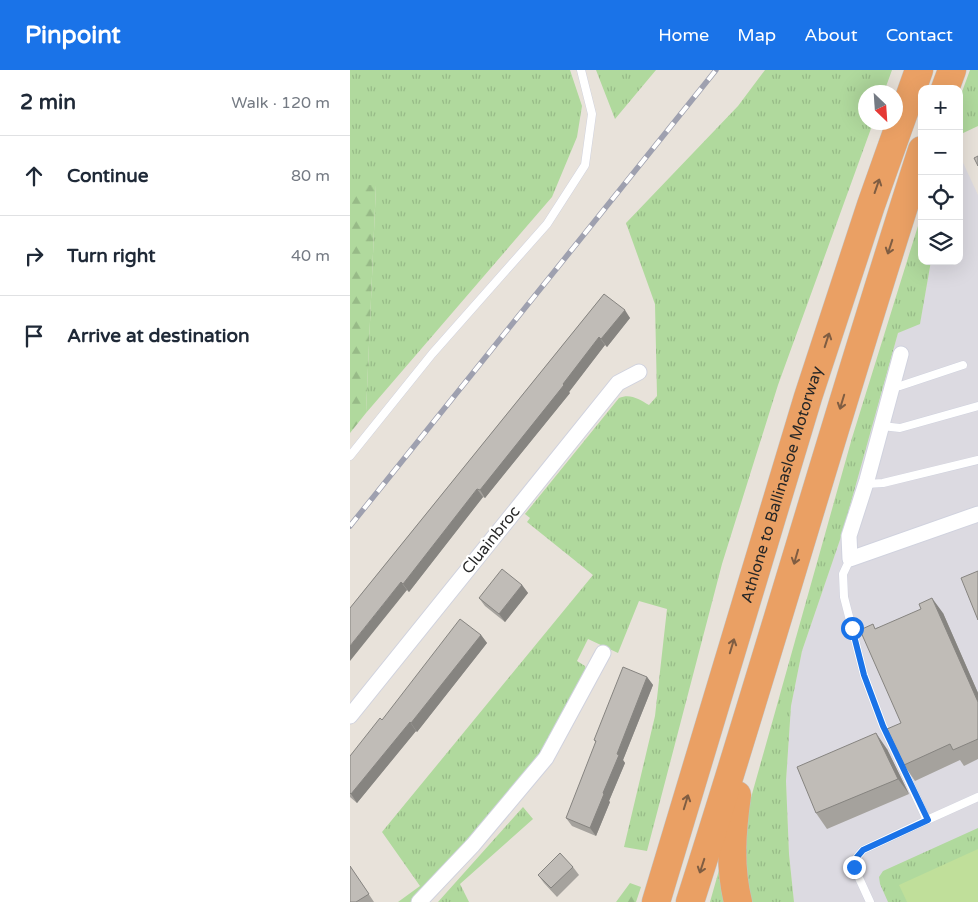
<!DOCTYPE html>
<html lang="en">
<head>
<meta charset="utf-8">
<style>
  :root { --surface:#fff; --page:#f2f2f3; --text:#1f2937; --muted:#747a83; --line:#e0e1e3; --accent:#1a73e8 }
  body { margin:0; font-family:"Varela Round",sans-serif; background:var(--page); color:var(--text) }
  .controls { position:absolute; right:15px; top:15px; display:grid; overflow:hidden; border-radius:10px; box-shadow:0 5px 20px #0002 }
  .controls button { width:45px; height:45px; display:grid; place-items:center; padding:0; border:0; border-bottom:1px solid var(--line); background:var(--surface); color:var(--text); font:25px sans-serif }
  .compass { position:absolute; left:508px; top:15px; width:45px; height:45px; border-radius:50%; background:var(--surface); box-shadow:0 5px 20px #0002; rotate:155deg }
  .stop { position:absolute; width:15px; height:15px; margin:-11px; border:4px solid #1a73e8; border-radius:50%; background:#fff }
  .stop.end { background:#1a73e8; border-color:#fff; box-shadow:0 1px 5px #0008 }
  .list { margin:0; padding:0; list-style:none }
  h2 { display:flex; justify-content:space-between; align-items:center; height:65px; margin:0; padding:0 20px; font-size:21px }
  h2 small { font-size:16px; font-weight:400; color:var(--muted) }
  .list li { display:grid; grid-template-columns:32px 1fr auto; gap:15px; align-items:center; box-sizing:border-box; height:80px; padding:0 20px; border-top:1px solid var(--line) }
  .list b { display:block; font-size:19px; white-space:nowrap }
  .list em { font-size:16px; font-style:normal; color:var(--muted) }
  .icon { flex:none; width:28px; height:28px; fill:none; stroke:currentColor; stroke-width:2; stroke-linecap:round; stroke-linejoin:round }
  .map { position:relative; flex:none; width:628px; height:832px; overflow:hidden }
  header { display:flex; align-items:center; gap:30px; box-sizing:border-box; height:70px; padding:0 25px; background:var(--accent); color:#fff }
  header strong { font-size:24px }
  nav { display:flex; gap:28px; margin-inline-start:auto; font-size:18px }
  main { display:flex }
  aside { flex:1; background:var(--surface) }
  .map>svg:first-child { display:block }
  .industrial { fill:#dcdae1 }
  .grass { fill:url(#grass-tufts) }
  .forest { fill:url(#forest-firs) }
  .pitch { fill:#c0df9a }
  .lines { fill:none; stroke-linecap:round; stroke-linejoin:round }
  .lane-casing { stroke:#d0d2de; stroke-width:9 }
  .street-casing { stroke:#d0d2de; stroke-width:17 }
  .highway-casing { stroke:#c3c3c3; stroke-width:29 }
  .lane { stroke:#fff; stroke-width:8 }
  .street { stroke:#fff; stroke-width:15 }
  .highway { stroke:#eaa064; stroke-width:28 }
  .rail-casing { stroke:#9ea0af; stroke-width:5.5 }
  .rail { stroke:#fff; stroke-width:4; stroke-dasharray:11; stroke-linecap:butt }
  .wall { fill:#a5a29d }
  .shaded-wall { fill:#868480 }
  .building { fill:#c0bcb7; stroke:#868480 }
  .oneway { stroke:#7f5d42 }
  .route { stroke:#1a73e8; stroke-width:6 }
  .labels { text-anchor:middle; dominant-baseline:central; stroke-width:4.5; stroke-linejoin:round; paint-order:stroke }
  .street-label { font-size:16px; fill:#272727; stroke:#fff }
</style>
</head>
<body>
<header>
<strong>Pinpoint</strong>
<nav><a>Home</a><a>Map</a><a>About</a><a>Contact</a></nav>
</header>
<main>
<aside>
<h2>2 min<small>Walk · 120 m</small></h2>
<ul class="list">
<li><svg class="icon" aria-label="ahead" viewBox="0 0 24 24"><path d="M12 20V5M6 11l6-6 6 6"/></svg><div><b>Continue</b></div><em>80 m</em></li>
<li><svg class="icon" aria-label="right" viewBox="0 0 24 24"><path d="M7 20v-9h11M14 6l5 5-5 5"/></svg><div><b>Turn right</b></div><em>40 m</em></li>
<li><svg class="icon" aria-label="arrive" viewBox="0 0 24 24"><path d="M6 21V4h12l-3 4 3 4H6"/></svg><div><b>Arrive at destination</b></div></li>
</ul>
</aside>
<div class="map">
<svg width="628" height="832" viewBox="0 0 628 832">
  <defs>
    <pattern id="grass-tufts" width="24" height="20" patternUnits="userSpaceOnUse" patternTransform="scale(1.25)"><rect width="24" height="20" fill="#b0d99d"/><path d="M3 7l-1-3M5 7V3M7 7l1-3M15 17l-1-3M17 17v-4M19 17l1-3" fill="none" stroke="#97ba87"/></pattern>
    <pattern id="forest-firs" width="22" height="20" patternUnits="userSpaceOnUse" patternTransform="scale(1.25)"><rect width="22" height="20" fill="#b0d99d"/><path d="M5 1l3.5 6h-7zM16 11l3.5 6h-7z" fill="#97ba87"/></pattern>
  </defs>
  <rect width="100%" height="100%" fill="#e8e2da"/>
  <path class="industrial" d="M 609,84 L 628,125 L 628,832 L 444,832 L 439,784 L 436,711 L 441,636 L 452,581 L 493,461 L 548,263 L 570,253 L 581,191 L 609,191 Z"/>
  <path class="grass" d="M 0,0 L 220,0 L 232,36 L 227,67 L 202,127 L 16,343 L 26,116 L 0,115 Z
    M 246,0 L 306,0 L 265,49 Z
    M 415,0 L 542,0 L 534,22 L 516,22 L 516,52 L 523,53 L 428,315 L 372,494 L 297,781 L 274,777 L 305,646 L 317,539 L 289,531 L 268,583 L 238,569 L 227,591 L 235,596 L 236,599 L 193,682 L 136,753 L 62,832 L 48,832 L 70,816 L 32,762 L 243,505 L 177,452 L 180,448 L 175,444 L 269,328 C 280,323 289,329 299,335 L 307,326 L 305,234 L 276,153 L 388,36 Z
    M 620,0 L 628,0 L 628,56 L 609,65 L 609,30 Z
    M 572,143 L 572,191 L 581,191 L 570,254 L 548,263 L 493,461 L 452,581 L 441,636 L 436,711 L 439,784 L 444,832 L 399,832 L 397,825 L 395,749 L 502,368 Z
    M 173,737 L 183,749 L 110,814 L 119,832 L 88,832 Z
    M 628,758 L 628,832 L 538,832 L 530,814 L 529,807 L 533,801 Z
    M 371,793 L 381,832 L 360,832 Z"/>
  <path class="forest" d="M 0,115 L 26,115 L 16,343 L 0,363 Z
    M 280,813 L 291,817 L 286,832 L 266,832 Z"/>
  <path class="pitch" d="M 628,779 L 628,832 L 557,832 L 549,815 Z"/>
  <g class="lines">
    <g class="lane-casing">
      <path id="lane" d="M 542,317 L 550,316 L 613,295
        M 532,356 L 550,358 L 628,336
        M 0,386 L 82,284 L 197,154 L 235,95 L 242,44 L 231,0
        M 516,414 L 533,413 L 628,390
        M 500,489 L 493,504 L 494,527 L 514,605 L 533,656 L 577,750 L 628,727
        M 520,832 L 504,797 L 507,787 L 513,780 L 577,750"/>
    </g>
    <g class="street-casing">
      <path id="street" d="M 551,284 L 517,410 L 499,466 L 500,489 L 628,444
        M 0,646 L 268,313 L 289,302
        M 69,832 L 123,775 L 196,688 L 253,583"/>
    </g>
    <g class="highway-casing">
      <g id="highway">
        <path d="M 595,19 L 602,0"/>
        <path d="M 387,725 C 382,761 379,796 388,832"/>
        <path id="s1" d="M 306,832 L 458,327 L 521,135 L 569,0"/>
        <path d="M 340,832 C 420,582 491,330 572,80"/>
      </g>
    </g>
    <use href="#lane" class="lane"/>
    <use href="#street" class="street"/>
    <use href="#highway" class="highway"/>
    <g class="rail-casing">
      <path id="rail" d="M 0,456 L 366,0"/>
    </g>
    <use href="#rail" class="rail"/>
  </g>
  <path class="wall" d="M 254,224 L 280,248 L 257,277 L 255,275 L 219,322 L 220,323 L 135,428 L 133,427 L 59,522 L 57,520 L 0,538 Z
    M 172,515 L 178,523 L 155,552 L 135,536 L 129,528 Z
    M 593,543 L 628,623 L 628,689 L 614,696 L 610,690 L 565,711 L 554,695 L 551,653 L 526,558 Z
    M 131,565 L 137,573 L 67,662 L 66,661 L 7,733 L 0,727 L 0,686 L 32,650 Z
    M 297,607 L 303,615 L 273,690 L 275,693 L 259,731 L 260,732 L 246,766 L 222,756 L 216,748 L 246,673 L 244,670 Z
    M 537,679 L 559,724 L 477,759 L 466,743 Z
    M 0,796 L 24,832 L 0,832 Z
    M 223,797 L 229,805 L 207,827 L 194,813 L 188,805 Z"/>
  <path class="shaded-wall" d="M 275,240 L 280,248 L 257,277 L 251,269 Z
    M 249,267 L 255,275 L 219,322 L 220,323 L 135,428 L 130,420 Z
    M 127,419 L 133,427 L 59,522 L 53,514 Z
    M 51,512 L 57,520 L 0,591 L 0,576 Z
    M 172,515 L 178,523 L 155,552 L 149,544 Z
    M 582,528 L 593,543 L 628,623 L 628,632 Z
    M 131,565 L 137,573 L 67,662 L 61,653 Z
    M 297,607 L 303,615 L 273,690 L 275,693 L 259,731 L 260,732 L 246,766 L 240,758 L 267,684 Z
    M 60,652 L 66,661 L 7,733 L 1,724 Z
    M 526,663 L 537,679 L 559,724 L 548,709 Z"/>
  <path class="building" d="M 628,86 L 628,96 L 624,88 Z
    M 254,224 L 275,240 L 251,269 L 249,267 L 213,314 L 214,315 L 130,420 L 127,419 L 53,514 L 51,512 L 0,576 L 0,538 Z
    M 152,499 L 172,515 L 149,544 L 129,528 Z
    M 628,501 L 628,550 L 611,508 Z
    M 582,528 L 628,632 L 628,669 L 603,680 L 600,674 L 554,695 L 537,659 L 551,653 L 510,560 L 523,554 L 525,559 L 571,539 L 569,534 Z
    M 110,549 L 131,565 L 61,653 L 60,652 L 1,724 L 0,723 L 0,686 L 30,648 L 32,650 Z
    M 273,597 L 297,607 L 267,684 L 269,685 L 253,723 L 254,724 L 240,758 L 216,748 L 246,671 L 244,670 Z
    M 526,663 L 548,709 L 466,743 L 447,697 Z
    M 210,783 L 223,797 L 201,818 L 188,805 Z
    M 0,796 L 19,824 L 6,832 L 0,832 Z"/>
  <defs><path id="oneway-shaft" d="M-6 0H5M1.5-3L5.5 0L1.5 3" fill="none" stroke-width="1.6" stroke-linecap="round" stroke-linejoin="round" transform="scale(1.25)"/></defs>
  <g class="oneway">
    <use href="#oneway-shaft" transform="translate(527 116) rotate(-71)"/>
    <use href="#oneway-shaft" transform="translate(540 177) rotate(108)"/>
    <use href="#oneway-shaft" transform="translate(477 270) rotate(-72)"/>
    <use href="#oneway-shaft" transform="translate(492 332) rotate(107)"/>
    <use href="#oneway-shaft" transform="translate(446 487) rotate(106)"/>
    <use href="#oneway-shaft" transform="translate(382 576) rotate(-73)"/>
    <use href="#oneway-shaft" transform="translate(336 732) rotate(-73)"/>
    <use href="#oneway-shaft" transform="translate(352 796) rotate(108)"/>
  </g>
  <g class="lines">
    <path class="route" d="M 502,558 L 514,605 L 533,656 L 578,750 L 513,780 L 507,787 L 504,797"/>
  </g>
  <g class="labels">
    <g class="street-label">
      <text stroke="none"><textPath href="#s1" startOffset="436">Athlone to Ballinasloe Motorway</textPath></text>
      <text transform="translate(141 470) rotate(-51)">Cluainbroc</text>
    </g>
  </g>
</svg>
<div class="controls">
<button>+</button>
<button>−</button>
<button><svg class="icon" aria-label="locate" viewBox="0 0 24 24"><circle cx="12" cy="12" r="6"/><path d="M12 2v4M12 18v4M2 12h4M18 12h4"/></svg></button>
<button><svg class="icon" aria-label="layers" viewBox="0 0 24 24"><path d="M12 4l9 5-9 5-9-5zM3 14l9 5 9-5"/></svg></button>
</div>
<svg class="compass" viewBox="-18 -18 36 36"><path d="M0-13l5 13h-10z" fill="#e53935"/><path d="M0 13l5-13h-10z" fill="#747a83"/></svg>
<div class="stop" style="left:502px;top:558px"></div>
<div class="stop end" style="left:504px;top:797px"></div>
</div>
</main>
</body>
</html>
